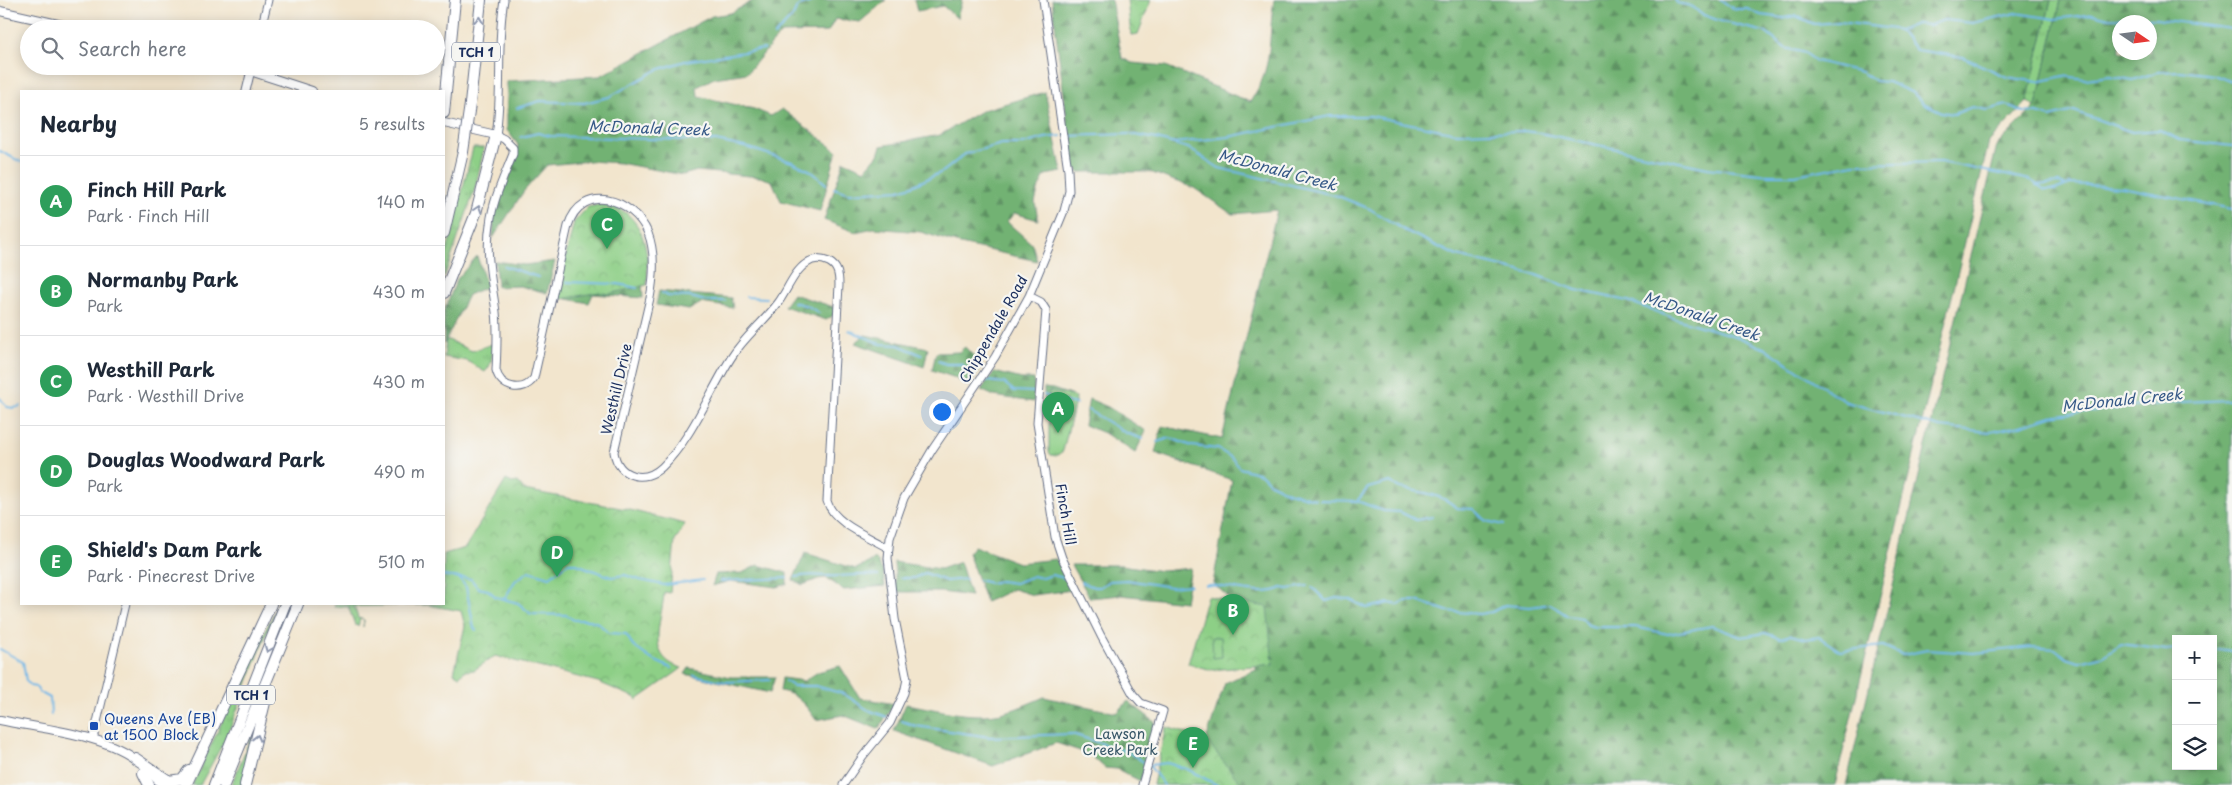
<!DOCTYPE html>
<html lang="en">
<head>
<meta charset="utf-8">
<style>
  :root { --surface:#fff; --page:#f6f6f7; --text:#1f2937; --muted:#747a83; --line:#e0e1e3; --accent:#0b8043 }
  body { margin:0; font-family:"Playpen Sans",sans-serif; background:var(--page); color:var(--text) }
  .controls { position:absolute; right:15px; bottom:15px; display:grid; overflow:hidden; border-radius:0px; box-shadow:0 2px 12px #0003 }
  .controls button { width:45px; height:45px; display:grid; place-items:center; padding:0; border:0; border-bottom:1px solid var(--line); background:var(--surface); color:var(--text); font:25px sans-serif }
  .compass { position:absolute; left:2112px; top:15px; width:45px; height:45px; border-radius:50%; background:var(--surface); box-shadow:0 2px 12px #0003; rotate:103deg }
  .you { position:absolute; left:941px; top:411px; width:18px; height:18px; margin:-12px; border:4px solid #fff; border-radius:50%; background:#1a73e8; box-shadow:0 0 0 8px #1a73e833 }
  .badge { display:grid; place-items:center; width:32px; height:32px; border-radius:50%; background:var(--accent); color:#fff; font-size:16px; font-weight:700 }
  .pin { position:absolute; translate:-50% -41px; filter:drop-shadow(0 1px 2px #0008) }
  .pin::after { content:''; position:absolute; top:26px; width:18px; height:15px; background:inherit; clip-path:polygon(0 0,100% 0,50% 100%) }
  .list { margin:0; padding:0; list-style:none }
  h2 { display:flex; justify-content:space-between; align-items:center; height:65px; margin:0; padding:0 20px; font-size:21px }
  h2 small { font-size:16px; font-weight:400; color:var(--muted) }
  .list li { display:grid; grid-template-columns:32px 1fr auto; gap:15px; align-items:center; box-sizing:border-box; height:90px; padding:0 20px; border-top:1px solid var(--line) }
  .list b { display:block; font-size:19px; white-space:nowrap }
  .list p { margin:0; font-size:16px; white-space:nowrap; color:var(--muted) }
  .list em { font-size:16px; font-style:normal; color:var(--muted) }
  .icon { flex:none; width:28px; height:28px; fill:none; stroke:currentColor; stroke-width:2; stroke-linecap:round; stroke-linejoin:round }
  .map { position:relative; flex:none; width:2232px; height:785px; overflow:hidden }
  .search { position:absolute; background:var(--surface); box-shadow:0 2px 12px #0003; left:20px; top:20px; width:425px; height:55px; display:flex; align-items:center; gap:12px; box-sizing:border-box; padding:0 18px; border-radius:28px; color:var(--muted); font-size:19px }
  .panel { position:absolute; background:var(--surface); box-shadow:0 2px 12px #0003; left:20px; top:90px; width:425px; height:515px; border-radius:0px }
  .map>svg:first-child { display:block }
  .grass { fill:url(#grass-tufts); stroke:#547f72 }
  .forest { fill:url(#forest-firs); stroke:#467068; fill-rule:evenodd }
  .park { fill:url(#park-crowns); stroke:#547f72 }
  .pitch { fill:#8dcf86; stroke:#547f72 }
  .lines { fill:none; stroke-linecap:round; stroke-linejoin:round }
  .stream { stroke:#70b8e8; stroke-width:2 }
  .tertiary-casing { stroke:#666f85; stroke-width:9 }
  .secondary-casing { stroke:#666f85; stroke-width:10 }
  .motorway-casing { stroke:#666f85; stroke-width:12 }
  .tertiary { stroke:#fff; stroke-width:7 }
  .secondary { stroke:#fff; stroke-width:8 }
  .motorway { stroke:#fff; stroke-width:10 }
  .motorway-bridge-casing { stroke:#666f85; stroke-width:12; stroke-linecap:butt }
  .motorway-bridge { stroke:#fff; stroke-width:10 }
  .oneway { stroke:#8d97ae }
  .transit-dot { fill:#1a4fb4; stroke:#f6f6f2; stroke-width:2 }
  .labels { text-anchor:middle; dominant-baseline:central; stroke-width:4.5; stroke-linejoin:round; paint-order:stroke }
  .shield { fill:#f6f6f2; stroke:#5d6b8a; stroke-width:1 }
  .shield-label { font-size:12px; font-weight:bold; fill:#1b2f5e }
  .street-label { font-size:14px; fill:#1b2f5e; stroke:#f6f6f2 }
  .transit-label { font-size:14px; fill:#164399; stroke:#f6f6f2; text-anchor:start }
  .park-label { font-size:14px; fill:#385768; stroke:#f6f6f2 }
  .water-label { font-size:15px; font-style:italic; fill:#355887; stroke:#f6f6f2 }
</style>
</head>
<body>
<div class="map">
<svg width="2232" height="785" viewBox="0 0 2232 785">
  <defs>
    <pattern id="grass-tufts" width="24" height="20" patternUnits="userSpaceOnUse" patternTransform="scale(1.25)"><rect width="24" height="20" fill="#8dcf86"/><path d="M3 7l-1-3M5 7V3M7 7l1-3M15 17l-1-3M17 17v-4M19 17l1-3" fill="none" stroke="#79b276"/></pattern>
    <pattern id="forest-firs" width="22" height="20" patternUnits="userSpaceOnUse" patternTransform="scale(1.25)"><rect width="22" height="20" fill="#72b273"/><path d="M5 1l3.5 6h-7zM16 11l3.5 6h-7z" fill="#5d9162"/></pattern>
    <pattern id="park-crowns" width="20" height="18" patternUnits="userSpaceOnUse" patternTransform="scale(1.25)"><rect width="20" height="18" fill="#8dcf86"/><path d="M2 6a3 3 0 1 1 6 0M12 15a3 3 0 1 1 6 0" fill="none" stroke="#79b276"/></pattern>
  </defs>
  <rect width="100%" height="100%" fill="#f6f6f2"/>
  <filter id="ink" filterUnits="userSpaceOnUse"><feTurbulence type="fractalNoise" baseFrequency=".02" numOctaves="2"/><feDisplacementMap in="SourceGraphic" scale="10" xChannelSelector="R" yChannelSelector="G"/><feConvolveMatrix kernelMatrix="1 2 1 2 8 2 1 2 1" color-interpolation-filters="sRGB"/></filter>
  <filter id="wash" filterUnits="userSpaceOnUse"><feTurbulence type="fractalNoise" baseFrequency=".0096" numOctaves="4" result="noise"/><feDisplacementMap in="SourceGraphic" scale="20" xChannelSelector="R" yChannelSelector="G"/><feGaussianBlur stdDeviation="1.12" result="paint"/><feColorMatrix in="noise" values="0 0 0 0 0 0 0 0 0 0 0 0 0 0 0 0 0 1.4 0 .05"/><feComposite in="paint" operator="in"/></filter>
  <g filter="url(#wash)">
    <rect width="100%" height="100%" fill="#f2e5cd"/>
    <path class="grass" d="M 2051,0 L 2061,0 L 2036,106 L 2027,102 Z
      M 473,148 L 484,148 L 475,189 L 444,278 L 444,263 Z
      M 446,339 L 472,351 L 492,344 C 492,355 493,364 485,372 L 467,361 L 444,357 Z
      M 278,604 L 227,736 L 200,785 L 192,785 Z
      M 289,604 L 293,604 L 262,681 L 260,682 Z
      M 348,606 L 354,606 L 358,618 L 364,620 L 363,627 L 364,620 L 360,619 L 358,626 L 355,625 Z
      M 255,728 L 242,785 L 231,785 Z"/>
    <path class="forest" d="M 754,0 L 886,0 L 860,22 L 835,19 L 828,32 L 781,33 L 747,73 L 714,78 L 697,87 L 698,96 L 754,109 L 771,116 L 782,109 L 837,151 L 820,211 L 781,201 L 772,181 L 760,177 L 697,171 L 683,175 L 620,163 L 590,161 L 547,165 L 524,191 L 493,238 L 494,217 L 516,158 L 518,145 L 507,130 L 507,81 L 600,76 L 712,16 L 731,13 Z
      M 914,0 L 962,0 L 957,18 L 943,6 L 917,11 Z
      M 1052,0 L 1111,0 L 1122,58 L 1132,63 L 1166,66 L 1250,102 C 1275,64 1267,42 1274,0 L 2051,0 L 2027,102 L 1989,142 L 1835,785 L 1153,785 L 1166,727 L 1206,740 L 1225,683 L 1256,669 L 1256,623 L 1213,583 L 1232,480 L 1155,453 L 1162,426 L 1222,439 L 1277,210 L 1232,214 L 1194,188 L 1150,172 L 1078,172 L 1077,169 L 1073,169 Z
      M 2061,0 L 2232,0 L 2232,785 L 1846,785 L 1997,145 L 2036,106 ZM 2120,22 L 2150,22 L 2150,52 L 2120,52 ZM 2176,639 L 2213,639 L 2213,766 L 2176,766 Z
      M 1045,92 L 1062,172 L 1045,175 L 1039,187 L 1035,202 L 1038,220 L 1014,213 L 1007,222 L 1032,244 L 1037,261 L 956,243 L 921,232 L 874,228 L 855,232 L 824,220 L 844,161 L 865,170 L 878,155 L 881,146 L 940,135 L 983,110 Z
      M 477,256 L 487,287 L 468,295 L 444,344 L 444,311 L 457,279 Z
      M 495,261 L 525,265 L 555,261 L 547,293 L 520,286 L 497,287 Z
      M 642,283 L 643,298 L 593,294 L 589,303 L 556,297 Z
      M 659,291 L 731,298 L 733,308 L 701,303 L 689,310 L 656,305 Z
      M 793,294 L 834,307 L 834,315 L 826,320 L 784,306 Z
      M 865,335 L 928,348 L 924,367 L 855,343 Z
      M 965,347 L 982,365 L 969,386 L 953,377 L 932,370 L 936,353 L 959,352 Z
      M 994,372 L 1022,379 L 1034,379 L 1034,402 L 994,396 L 981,390 Z
      M 1044,388 L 1053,389 L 1076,397 L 1070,422 L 1045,416 Z
      M 1089,399 L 1108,407 L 1146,431 L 1135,453 L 1106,434 L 1084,425 Z
      M 974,546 L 1019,563 L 1056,559 L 1073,590 L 1033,595 L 1013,589 L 986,602 L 968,553 Z
      M 805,553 L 856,569 L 876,559 L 883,572 L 885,586 L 844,590 L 826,578 L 818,579 L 803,585 L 793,580 Z
      M 894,562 L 940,569 L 960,562 L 971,596 L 941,592 L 896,592 Z
      M 758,565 L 787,573 L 787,584 L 777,587 L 730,581 L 712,586 L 716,574 L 742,573 Z
      M 1071,565 L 1121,565 L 1162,571 L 1191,568 L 1185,602 L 1121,595 L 1090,598 Z
      M 840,666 L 860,698 L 895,704 L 878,729 L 843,715 L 816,720 C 807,707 797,693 780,691 L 782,678 L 804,681 L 818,672 Z
      M 689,668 L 731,677 L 775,677 L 770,693 L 685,674 Z
      M 1044,697 L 1117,713 L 1128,701 L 1155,722 L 1140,781 L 1117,769 L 1105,768 L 1089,754 L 1056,743 L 993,766 L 894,731 L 906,704 C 932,708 958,716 984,715 C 1005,715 1025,705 1044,697 Z"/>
    <path class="park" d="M 1127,0 L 1151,0 L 1138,34 L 1131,35 Z
      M 603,204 C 644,210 650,251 647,285 L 608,294 L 599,292 L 562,299 L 556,297 L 574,222 L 588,207 Z
      M 1049,391 L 1076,397 L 1063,451 L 1056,456 L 1051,455 L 1049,452 Z
      M 506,480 L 512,483 L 517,482 L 524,490 L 626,509 L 685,524 L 675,541 L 670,593 L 664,592 C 663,620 643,657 682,668 L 677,672 L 637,700 L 636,698 L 598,682 L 495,656 L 474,670 L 464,671 L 460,676 L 454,673 L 465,626 L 461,611 L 428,605 L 334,607 L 335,604 L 444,604 L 444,554 L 465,548 Z
      M 1207,596 L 1267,607 L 1273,664 L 1212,670 L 1188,664 Z
      M 1166,727 L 1206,740 L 1242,785 L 1153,785 Z"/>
    <path class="pitch" d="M 1212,637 L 1221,637 L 1222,657 L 1213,658 Z"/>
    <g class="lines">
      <path class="stream" d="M 1675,0 L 1677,3 L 1692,6 L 1701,14 L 1720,21 L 1765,32 L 1785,48 L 1805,53 L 1816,61 L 1861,72 L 1875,81 L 1888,82 L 1913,93 L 1923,103 L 1942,112 L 1954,114 L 1972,107 L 1987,110 L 2007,105 L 2024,112 L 2037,113 L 2050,117 L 2074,111 L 2132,132 L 2160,130 L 2180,140 L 2232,146
        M 1721,0 L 1734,9 L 1747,9 L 1761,15 L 1783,18 L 1796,16 L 1814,24 L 1840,22 L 1894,29 L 1903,34 L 1916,50 L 1963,57 L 2007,77 L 2038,82 L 2063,76 L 2085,79 L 2110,76 L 2133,80 L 2158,72 L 2180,71 L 2214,75 L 2232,82
        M 1899,31 L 1916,24 L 1930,25 L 1944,20 L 1973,23 L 2016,13 L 2055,19 L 2093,14 L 2109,18 L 2156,19 L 2232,29
        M 774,36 L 793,16 L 797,7 L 816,0
        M 517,108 L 540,101 L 584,103 L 609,97 L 657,70 L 685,61 L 764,49
        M 1065,136 L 1129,134 L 1157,139 L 1188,148 L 1219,168 L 1338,196 L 1370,209 L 1404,230 L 1457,256 L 1536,275 L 1576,290 L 1628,301 L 1673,318 L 1738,337 L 1768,350 L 1846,402 L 1940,427 L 1990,432 L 2020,426 L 2051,416 L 2072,413 L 2180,402 L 2232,400
        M 521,137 L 538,133 L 550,136 L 716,141 L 749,148 L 792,162 L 811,171 L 826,184
        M 1174,143 L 1228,137 L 1330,116 L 1371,116 L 1457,133 L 1524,131 L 1540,133 L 1708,168 L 1769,175 L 1795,175 L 1854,164 L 1941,162 L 2030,180 L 2045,190 L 2055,190 L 2070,184 L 2122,187 L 2232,209
        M 0,151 L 21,162
        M 2036,185 L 2059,183 L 2064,185
        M 834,188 L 849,193 L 899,190 L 912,186 L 944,171 L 965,154 L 1002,144 L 1023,144 L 1045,138 L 1061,136
        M 504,266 L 538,277
        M 567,282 L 618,284 L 637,288
        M 662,293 L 668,296 L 691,297 L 705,301 L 725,301
        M 746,297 L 766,298
        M 793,302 L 808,306 L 819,313
        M 849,330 L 881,344 L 898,345 L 922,355
        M 938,361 L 946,364 L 961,364 L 975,376
        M 987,381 L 1004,383 L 1014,391 L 1034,392
        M 1044,395 L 1056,400 L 1076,404
        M 0,398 L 7,407 L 14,408 L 21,406
        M 1088,410 L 1126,433 L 1143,439
        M 1157,442 L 1170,438 L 1192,446 L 1218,449 L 1232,458 L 1240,468 L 1261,474 L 1270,483 L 1288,492 L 1315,499
        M 1320,500 L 1357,501 L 1384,511 L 1400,512 L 1416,520 L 1432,517
        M 1357,501 L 1368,488 L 1390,482 C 1394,484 1396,487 1400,488 C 1416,491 1446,495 1456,508 L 1473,509 L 1486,521 L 1504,525
        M 444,576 L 471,579 L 478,588 L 488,590 L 496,597 L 518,603 L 531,614 L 566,615 L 574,620 L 590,620 L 598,623 L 609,633 L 626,634 L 633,646 L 651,659 L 671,668
        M 796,577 C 812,573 822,577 839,576 C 853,575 864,574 878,576
        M 459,578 L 466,587 L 474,628
        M 900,578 L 914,578 L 925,573 L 946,581 L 966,579
        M 978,580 L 990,583 L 1000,581 L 1015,583 L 1033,576 L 1042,578 L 1052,575 L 1069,579
        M 720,581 L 787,578
        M 1081,582 L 1094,587 L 1100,587 L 1109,581 L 1127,580 L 1171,587 L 1190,585
        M 1206,585 C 1230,586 1262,598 1282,588 L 1288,589 L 1307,586
        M 1312,587 L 1326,601 L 1336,598 L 1349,599 L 1367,608 L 1389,603 L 1399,605 L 1405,601 L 1417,601 L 1447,611 L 1479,614 L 1492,612 L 1505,605 L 1530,607 L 1550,604 L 1568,616 L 1582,618 L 1588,625 L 1595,627 L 1635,627 L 1668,634 L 1712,626 L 1741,637 L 1765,633 L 1780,638 L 1791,635 L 1805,639 L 1819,637 L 1840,651 L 1883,646 L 1903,655 L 1927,650 L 1974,653 L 2032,647 L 2055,649 L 2067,658 L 2079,662 L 2103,656 L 2121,644 L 2166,650 L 2176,649
        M 505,598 L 515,581 L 529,571 L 550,577 L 568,563 L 574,563 L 611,577 L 625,575 L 640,580 L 664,585 L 703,580
        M 475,629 L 476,630
        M 0,649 L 23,662 L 26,681 L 30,686 L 36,687 L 39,692 L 50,698 L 51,715
        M 2213,651 L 2218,649 L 2232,651
        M 694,675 L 726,682 L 770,680
        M 785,681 L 793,686 L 816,686 L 844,694 L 868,710 L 887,717
        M 902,721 L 916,726 L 990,737 L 1072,734 L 1128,752 L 1145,763
        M 1149,765 L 1164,785
        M 1150,765 L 1167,763 L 1187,769 L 1217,785"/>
    </g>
  </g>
  <g filter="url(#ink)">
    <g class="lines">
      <g class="tertiary-casing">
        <path id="tertiary" d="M 504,0 C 496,45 503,90 496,135 L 504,139 L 513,148 L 513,154 C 504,177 493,199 490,224 C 485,254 492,282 496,312 C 498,331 497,351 496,370 C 500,388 523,394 534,378 L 568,226 C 582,182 633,198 648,233 C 656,254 654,277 650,298 L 614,452 C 618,477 644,484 662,467 C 692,438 709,393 731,358 C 744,337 764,322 778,303 C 787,291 794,271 807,263 C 813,258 822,259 829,262 C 838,267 839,275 839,285 L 827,501 C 834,524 868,536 888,548
          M 261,29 L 268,0
          M 246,91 L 252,66
          M 1029,296 L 1041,302 L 1046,310 L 1037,423 L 1055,537 L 1062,558 L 1101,636 L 1133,694 L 1141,703 L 1163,711 L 1142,785
          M 93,739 L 125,604
          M 843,785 L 863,756 L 890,723 L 904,693 L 907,679 L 895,619 L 888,558 L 890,538 L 904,498 L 932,450 L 995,357 L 1029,296 L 1064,211 L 1069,191 L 1068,170 L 1043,0"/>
      </g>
      <g class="secondary-casing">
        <path id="secondary" d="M 0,11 L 80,29
          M 235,66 L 312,91
          M 444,123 L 496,135
          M 0,720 C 42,729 105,734 138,761
          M 150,772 L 162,785"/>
      </g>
      <g class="motorway-casing">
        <path id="motorway" d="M 470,104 L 481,0
          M 444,113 L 455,0
          M 444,233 L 463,152
          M 444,293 L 476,213 L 496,135
          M 135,758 L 169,781 L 182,779 L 189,770
          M 143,773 L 149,785
          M 186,785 L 271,604
          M 214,785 L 285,604
          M 224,785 L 298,604
          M 245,785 L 268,690"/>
      </g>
      <use href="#tertiary" class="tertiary"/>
      <use href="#secondary" class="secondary"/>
      <use href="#motorway" class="motorway"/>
      <g class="motorway-bridge-casing">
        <path id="motorway-bridge" d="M 463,152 L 470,104"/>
      </g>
      <use href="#motorway-bridge" class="motorway-bridge"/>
    </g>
    <defs><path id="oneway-chevron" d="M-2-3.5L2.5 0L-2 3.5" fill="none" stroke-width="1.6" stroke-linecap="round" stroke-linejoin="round" transform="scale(1.25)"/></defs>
    <g class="oneway">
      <use href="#oneway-chevron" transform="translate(479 20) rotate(-84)"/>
      <use href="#oneway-chevron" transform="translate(478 209) rotate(-72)"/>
      <use href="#oneway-chevron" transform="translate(268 649) rotate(111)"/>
      <use href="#oneway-chevron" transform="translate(257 738) rotate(-76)"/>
    </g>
  </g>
  <rect class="transit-dot" x="89" y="721" width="10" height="10" rx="2.5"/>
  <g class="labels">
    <g class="shield">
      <rect x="452" y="42.5" width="48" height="19" rx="4"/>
      <rect x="227" y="685.5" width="48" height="19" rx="4"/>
    </g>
    <g class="shield-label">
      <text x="476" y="52">TCH 1</text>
      <text x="251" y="695">TCH 1</text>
    </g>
    <g class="street-label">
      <text transform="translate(993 329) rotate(-60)">Chippendale Road</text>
      <text transform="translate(616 389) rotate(-77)">Westhill Drive</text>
      <text transform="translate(1066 514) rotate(80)">Finch Hill</text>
    </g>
    <g class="transit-label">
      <text x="104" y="718">Queens Ave (EB)<tspan x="104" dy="16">at 1500 Block</tspan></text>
    </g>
    <g class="park-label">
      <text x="1120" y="733">Lawson<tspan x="1120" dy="16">Creek Park</tspan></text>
    </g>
    <g class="water-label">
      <text transform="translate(649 127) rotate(2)">McDonald Creek</text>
      <text transform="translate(1278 169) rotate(15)">McDonald Creek</text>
      <text transform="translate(1702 315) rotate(19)">McDonald Creek</text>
      <text transform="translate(2122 399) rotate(-6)">McDonald Creek</text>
    </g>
  </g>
</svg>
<div class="controls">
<button>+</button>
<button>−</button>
<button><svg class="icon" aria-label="layers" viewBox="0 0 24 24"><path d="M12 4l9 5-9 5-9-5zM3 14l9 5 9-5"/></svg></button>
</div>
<svg class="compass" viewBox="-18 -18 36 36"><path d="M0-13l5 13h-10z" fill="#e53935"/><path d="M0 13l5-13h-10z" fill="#747a83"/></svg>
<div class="you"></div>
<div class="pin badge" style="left:1058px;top:433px;background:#2e9e5b">A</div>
<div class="pin badge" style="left:1233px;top:635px;background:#2e9e5b">B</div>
<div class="pin badge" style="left:607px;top:249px;background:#2e9e5b">C</div>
<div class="pin badge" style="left:557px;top:577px;background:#2e9e5b">D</div>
<div class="pin badge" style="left:1193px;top:768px;background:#2e9e5b">E</div>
<div class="search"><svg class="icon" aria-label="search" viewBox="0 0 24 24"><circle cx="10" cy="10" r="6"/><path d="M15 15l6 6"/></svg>Search here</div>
<section class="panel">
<h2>Nearby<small>5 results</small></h2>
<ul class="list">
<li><span class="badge" style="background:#2e9e5b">A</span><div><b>Finch Hill Park</b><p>Park · Finch Hill</p></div><em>140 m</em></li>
<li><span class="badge" style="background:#2e9e5b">B</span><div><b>Normanby Park</b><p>Park</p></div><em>430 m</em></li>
<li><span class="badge" style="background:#2e9e5b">C</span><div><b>Westhill Park</b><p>Park · Westhill Drive</p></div><em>430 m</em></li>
<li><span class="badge" style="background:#2e9e5b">D</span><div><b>Douglas Woodward Park</b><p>Park</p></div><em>490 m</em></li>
<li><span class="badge" style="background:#2e9e5b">E</span><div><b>Shield's Dam Park</b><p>Park · Pinecrest Drive</p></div><em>510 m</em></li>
</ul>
</section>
</div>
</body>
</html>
